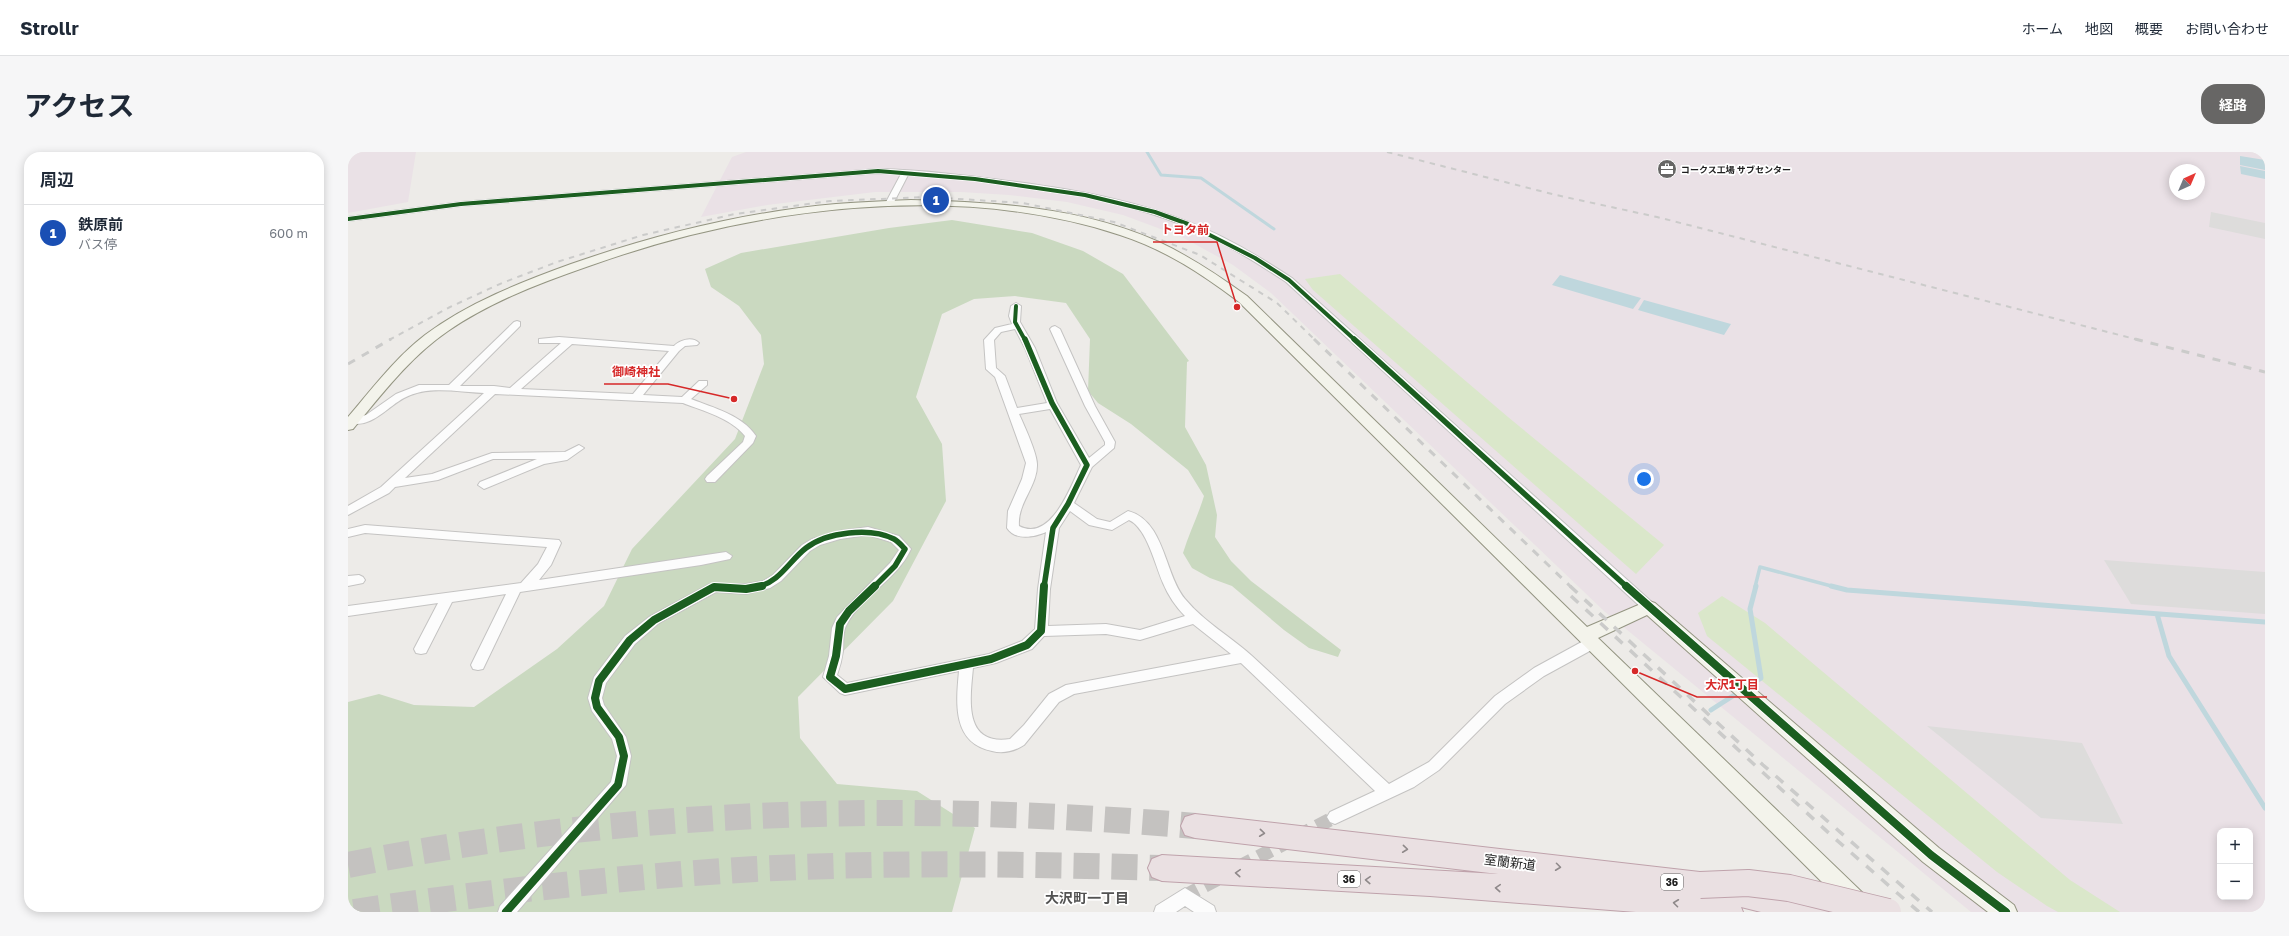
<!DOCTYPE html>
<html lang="ja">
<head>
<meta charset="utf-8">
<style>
  :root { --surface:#fff; --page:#f6f6f7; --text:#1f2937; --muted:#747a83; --line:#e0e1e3; --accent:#676665 }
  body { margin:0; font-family:"Golos Text","Noto Sans JP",sans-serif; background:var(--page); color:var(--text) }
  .controls { position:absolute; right:12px; bottom:12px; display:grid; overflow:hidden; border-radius:8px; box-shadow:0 2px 10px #0003 }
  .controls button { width:36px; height:36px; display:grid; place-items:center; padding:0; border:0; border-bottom:1px solid var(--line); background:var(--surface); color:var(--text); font:20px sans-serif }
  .compass { position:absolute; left:1821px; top:12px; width:36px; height:36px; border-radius:50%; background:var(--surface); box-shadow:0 2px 10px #0003; rotate:44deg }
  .you { position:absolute; left:1296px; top:327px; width:14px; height:14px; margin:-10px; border:3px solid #fff; border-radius:50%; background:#1a73e8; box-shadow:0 0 0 6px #1a73e833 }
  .badge { display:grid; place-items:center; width:26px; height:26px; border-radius:50%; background:var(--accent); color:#fff; font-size:13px; font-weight:700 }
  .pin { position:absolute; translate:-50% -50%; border:2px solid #fff; box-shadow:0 1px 4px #0006 }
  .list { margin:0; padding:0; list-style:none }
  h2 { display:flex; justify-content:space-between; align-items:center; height:52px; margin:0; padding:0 16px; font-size:17px }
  h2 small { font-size:13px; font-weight:400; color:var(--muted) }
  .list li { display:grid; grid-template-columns:26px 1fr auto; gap:12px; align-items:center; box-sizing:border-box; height:56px; padding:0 16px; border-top:1px solid var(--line) }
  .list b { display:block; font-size:15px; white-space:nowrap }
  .list p { margin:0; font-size:13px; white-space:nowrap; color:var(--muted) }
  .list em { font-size:13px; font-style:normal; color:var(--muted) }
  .map { position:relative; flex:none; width:1917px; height:760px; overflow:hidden; border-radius:16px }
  header { display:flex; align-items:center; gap:24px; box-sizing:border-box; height:56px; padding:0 20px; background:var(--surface); border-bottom:1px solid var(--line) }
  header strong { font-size:19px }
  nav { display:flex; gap:22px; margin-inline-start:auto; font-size:14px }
  .intro { display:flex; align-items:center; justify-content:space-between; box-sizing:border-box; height:96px; padding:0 24px }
  h1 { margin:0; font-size:28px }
  .button { padding:10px 18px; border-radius:16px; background:var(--accent); color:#fff; font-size:14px; font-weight:700 }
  main { display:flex; gap:24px; padding:0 24px }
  aside { flex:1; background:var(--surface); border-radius:16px; box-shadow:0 2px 10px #0003 }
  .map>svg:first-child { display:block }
  .industrial { fill:#eae1e6; fill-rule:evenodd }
  .grass { fill:#dae7ca }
  .forest { fill:#cad9c0 }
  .parking { fill:#dddcdb }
  .water { fill:#bfd7dd }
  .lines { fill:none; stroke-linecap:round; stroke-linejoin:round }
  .stream-far2 { stroke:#bfd7dd; stroke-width:3 }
  .stream-far1 { stroke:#bfd7dd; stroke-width:3.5 }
  .stream { stroke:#bfd7dd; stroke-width:5 }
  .street-tunnel { stroke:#c4c2c0; stroke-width:14; stroke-dasharray:14 8; stroke-linecap:butt }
  .highway-tunnel { stroke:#c4c2c0; stroke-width:26; stroke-dasharray:26 12; stroke-linecap:butt }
  .street-casing { stroke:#c4c3c2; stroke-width:2 }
  .secondary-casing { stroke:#949582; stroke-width:2 }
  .highway-casing { stroke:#bfa2ab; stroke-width:2 }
  .street { fill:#fcfcfc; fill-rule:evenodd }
  .secondary { fill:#f3f3eb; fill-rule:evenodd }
  .highway { fill:#eae0e2; fill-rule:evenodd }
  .rail-far2 { stroke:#cbcbca; stroke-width:2; stroke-dasharray:5.5 5.5; stroke-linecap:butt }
  .rail-far1 { stroke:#cbcbca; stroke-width:3; stroke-dasharray:8 8; stroke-linecap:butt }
  .rail { stroke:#cbcbca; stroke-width:3.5; stroke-dasharray:10 10; stroke-linecap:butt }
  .highway-bridge-casing { stroke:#bfa2ab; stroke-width:28; stroke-linecap:butt }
  .highway-bridge { stroke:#eae0e2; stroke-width:26 }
  .cycleway-far2-casing { stroke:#fff; stroke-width:5.5 }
  .cycleway-far1-casing { stroke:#fff; stroke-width:8 }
  .cycleway-casing { stroke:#fff; stroke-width:10 }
  .cycleway-far2 { stroke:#1b5e20; stroke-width:4 }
  .cycleway-far1 { stroke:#1b5e20; stroke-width:5.5 }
  .cycleway { stroke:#1b5e20; stroke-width:8 }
  .oneway { stroke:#8f898a }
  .labels { text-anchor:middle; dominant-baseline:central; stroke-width:3.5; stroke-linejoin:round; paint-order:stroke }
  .far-poi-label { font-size:9px; font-weight:bold; fill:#1f1f1f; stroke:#fff; text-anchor:start }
  .shield { fill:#fff; stroke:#626262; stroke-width:1 }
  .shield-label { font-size:10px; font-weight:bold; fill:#1f1f1f }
  .near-street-label { font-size:13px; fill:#1f1f1f; stroke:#fff }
  .near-neighbourhood-label { font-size:14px; font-weight:bold; fill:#525252; stroke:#fff }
  .leader { fill:none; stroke:#d62828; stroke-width:1.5 }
  .callout-dot { fill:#d62828; stroke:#fff; stroke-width:1.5 }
  .callout-label { font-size:12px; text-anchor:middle; font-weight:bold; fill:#d62828; stroke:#fff; stroke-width:3.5; stroke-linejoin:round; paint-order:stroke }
</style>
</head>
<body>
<header>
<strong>Strollr</strong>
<nav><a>ホーム</a><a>地図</a><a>概要</a><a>お問い合わせ</a></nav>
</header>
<div class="intro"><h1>アクセス</h1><a class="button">経路</a></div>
<main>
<aside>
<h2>周辺<small></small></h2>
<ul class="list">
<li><span class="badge" style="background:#1a4fb4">1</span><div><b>鉄原前</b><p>バス停</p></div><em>600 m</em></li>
</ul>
</aside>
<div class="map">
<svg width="1917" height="760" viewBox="0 0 1917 760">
  <rect width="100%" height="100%" fill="#edebe8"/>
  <path class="industrial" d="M 0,0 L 68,0 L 60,50 L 0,61 Z
    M 398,0 L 1917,0 L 1917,760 L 1623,760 L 1256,459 L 923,141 L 885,113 L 834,85 L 775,63 L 719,50 L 661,43 L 613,40 L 527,40 L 419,53 L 353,65 L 384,5 ZM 1827,18 L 1851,18 L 1851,42 L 1827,42 ZM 1872,679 L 1902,679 L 1902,745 L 1872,745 Z"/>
  <path class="grass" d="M 992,122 L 1160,265 L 1316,393 L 1288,422 L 965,138 L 957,127 Z
    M 1374,444 L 1417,471 L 1722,728 L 1772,760 L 1710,760 L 1699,754 L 1649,720 L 1359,484 L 1350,461 Z"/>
  <path class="forest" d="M 604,68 L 684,81 L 735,99 L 775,122 L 841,209 L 839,210 L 837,275 L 858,313 L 869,363 L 867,385 L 883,409 L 903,429 L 993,498 L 990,505 L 961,496 L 936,478 L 884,434 L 862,426 L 844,416 L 835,401 C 841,381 850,364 856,344 L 840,318 L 783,272 L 750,251 L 740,239 L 742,187 L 718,151 L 667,144 L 626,147 L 594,162 L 568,245 L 594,292 L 598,349 L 545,449 L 450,545 L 452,586 L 489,632 L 569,639 L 627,676 L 604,760 L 0,760 L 0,550 L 31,542 L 66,553 L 126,555 L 209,497 L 256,454 L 284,397 L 387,287 L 416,212 L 413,183 L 391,154 L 363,135 L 357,117 L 393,101 L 541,76 Z"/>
  <path class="parking" d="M 1863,60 L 1917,71 L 1917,87 L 1861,75 Z
    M 1756,408 L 1917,420 L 1917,462 L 1783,452 Z
    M 1579,574 L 1734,591 L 1775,672 L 1693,666 Z"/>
  <path class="water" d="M 1892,4 L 1917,8 L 1917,18 L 1892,13 Z
    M 1892,14 L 1917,19 L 1917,27 L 1893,22 Z
    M 1212,123 L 1293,146 L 1285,157 L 1204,133 Z
    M 1296,148 L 1383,172 L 1376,183 L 1290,158 Z"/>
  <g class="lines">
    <path class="stream-far2" d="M 799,0 L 813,23 L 853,26 L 926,77"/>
    <path class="stream-far1" d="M 1407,435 L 1412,415 L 1487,435"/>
    <path class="stream" d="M 1483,434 L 1499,438 L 1917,470
      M 1809,462 L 1821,504 L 1917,656
      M 1398,535 L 1413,526 L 1402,457 L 1408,434
      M 1363,558 L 1391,540"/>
    <path class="street-tunnel" d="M 891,715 L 987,665
      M 837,744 L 875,724"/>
    <path class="highway-tunnel" d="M 0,713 C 278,657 565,650 847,674
      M 6,760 C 139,740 272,725 407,717 C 542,710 678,712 814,716"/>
    <g class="street-casing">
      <path id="street" d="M 530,17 C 577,18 623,24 669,30 C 728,38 787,48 843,71 C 879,85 912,105 944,126 L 1306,452 L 1307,455 L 1306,458 L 1296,458 L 938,130 C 906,109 873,88 837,74 C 755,41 648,28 560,23 L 545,52 L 541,54 L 537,52 L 553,22 L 530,21 L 113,54 L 0,69 L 0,65 L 113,50 Z
        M 668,151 L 673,154 L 672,170 L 687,196 L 709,251 L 741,306 L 757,293 L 757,290 L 737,254 L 702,177 L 704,175 L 707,174 L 712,177 L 747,254 L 767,290 L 766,296 L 744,315 L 726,351 L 749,367 L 762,370 L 780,359 C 817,369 816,421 837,447 C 856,470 882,484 904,504 C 950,546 995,590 1041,632 L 1081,610 L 1147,544 L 1186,516 L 1239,487 L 1249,487 L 1251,491 L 1249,495 L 1196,524 L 1157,552 L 1091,618 L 1066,635 L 987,672 L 982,670 L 979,665 L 982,660 L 1027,639 L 893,511 L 726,542 L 711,550 L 676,593 C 667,599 655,602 644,599 C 604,591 608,551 611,519 L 497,543 L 492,541 L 475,525 L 481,504 L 484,476 L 489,465 L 542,411 L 551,398 L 543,390 L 520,383 L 492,387 L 472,393 L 462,399 L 433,429 L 422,436 L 398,442 L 368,440 L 311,471 L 287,492 L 258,531 L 254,546 L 256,553 L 278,585 L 283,604 L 278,633 L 169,760 L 150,760 L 152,754 L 263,630 L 269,604 L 264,587 L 244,559 L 240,546 L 246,525 L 277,484 L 301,465 L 362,432 L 398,432 L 415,429 L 425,423 L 454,393 L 464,387 L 491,379 L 520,375 L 551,384 L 563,397 C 549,428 515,442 499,472 C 494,480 496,490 495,499 C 494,507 492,515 489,523 L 499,531 L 641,502 L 674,489 L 687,477 L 690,437 L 698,380 C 687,385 667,389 659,376 L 660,359 L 674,327 L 678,311 L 647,225 L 638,217 L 636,188 L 647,176 L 664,172 L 661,164 L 663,154 ZM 667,177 L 677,196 L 699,251 L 669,256 L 657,224 L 648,216 L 646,188 L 653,180 ZM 702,257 L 733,313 C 723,334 703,391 671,374 C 669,351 690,334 689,312 C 689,301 676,273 671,262 ZM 722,359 L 741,373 L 764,378 L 781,368 C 799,376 807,413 815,431 C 820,443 828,455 837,464 L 792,478 L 758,472 L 700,474 L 702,437 L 711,376 ZM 845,472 L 883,502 L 718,533 L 701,542 L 676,573 L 662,587 C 615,594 622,547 625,516 L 648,511 L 684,497 L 696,484 L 758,482 L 792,488 Z
        M 169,169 L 172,170 L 172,174 L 112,234 L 146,234 L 162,236 L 213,191 L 191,191 L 191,187 L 211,185 L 326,194 C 332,188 344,184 351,191 L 349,193 L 337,194 L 331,199 L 295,243 L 334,245 L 351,229 L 359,229 L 359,233 L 343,247 C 366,256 394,263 408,284 L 405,291 L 367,330 L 359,330 L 357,327 L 359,324 L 395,290 L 397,284 C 383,266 355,259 335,251 L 147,242 L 57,326 L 84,322 L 144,301 L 217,300 L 231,293 L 236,296 L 219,308 L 196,312 L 136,337 L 130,333 L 132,330 L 189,307 L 145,307 L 90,328 L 47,335 L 41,341 L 0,363 L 0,354 L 33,335 L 136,241 C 109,240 80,233 56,246 C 39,255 23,277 1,271 L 1,267 L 18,263 L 48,242 L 71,233 L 101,233 L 166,170 ZM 224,192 L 321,199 L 285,242 L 173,237 Z
        M 17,373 L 211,388 L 213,391 L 203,413 L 191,428 L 378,400 L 384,404 L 382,407 L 353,413 L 172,440 L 135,517 L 130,518 L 125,517 L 123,513 L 158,442 L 104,450 L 78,501 L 73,502 L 68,501 L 66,497 L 90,451 L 0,464 L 0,454 L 173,431 L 190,412 L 199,395 L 17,381 L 0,385 L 0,377 Z
        M 11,423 L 15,425 L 17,428 L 15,431 L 0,434 L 0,424 Z
        M 837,736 L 866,754 L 868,760 L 846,760 L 837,754 L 828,760 L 806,760 L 808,754 Z"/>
    </g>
    <g class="secondary-casing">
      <path id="secondary" d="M 563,48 C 647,50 734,55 811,90 C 843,105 871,124 899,144 L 1239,475 L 1295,451 L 1301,449 L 1307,451 L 1591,696 L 1666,753 L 1669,760 L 1640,760 L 1575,710 L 1299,463 L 1250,486 L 1519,745 L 1522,752 L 1519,759 L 1503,759 L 891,150 C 854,122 816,97 772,83 C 606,28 403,56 241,114 C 192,131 142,150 100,179 C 62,205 34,242 5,277 L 0,278 L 0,265 C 24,237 47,206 77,183 C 120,151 173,130 223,112 C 309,82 398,60 488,52 C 513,50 538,49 563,48 Z"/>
    </g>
    <g class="highway-casing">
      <path id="highway" d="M 847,662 L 1352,720 L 1475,746 L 1485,750 L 1490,760 L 1413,760 L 1393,755 L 1395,760 L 1288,760 L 1082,744 L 814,729 L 804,725 L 800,716 L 804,707 L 814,703 L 1150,722 L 847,686 L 837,683 L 833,674 L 837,665 Z"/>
    </g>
    <use href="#street" class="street"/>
    <use href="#secondary" class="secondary"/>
    <use href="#highway" class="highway"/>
    <path class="rail-far2" d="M 1039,0 L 1208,43 L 1309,65 L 1791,188
      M 41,188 L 102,155 L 154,131 L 209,110 L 295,83 L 387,62 L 482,49 L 579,45 L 675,51 L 766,70 L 852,103 L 929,151 L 967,188"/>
    <path class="rail-far1" d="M 966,187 L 1223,435
      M 1787,187 L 1917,220
      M 0,212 L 43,187"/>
    <path class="rail" d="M 1222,434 L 1415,613 L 1584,760
      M 1223,444 L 1484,684 L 1571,760"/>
    <g class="highway-bridge-casing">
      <path id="highway-bridge" d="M 1352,733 L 1400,731 L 1441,736 L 1540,760"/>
    </g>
    <use href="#highway-bridge" class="highway-bridge"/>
    <g class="cycleway-far2-casing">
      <path id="cycleway-far2" d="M 0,67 L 113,52 L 530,19 L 627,27 L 737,43 L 807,60 L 840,72 L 907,106 L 941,128 L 1007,188
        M 668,154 L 667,170 L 677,188"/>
    </g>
    <g class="cycleway-far1-casing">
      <path id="cycleway-far1" d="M 677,187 L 704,251 L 739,313 L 720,352 L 705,376 L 696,435
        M 1006,187 L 1279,435
        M 409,435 C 432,430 441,409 458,396 C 479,380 522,375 546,387 C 550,389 554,394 557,397 L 547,414 L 526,435"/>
    </g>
    <g class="cycleway-casing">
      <path id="cycleway" d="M 527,434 L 501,459 L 492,472 L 488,504 L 482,525 L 497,537 L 643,507 L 679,493 L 693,479 L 696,434
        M 1278,434 L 1583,703 L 1658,760
        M 158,760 L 270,633 L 276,604 L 271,585 L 249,555 L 247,546 L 251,529 L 282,488 L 306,468 L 366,435 L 398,437 L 414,434"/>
    </g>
    <use href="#cycleway-far2" class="cycleway-far2"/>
    <use href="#cycleway-far1" class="cycleway-far1"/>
    <use href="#cycleway" class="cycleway"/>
  </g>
  <defs><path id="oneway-chevron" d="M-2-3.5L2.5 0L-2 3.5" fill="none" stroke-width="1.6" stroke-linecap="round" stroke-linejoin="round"/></defs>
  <g class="oneway">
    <use href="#oneway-chevron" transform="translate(914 681) rotate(6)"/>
    <use href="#oneway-chevron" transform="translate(1057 697) rotate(6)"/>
    <use href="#oneway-chevron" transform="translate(1210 715) rotate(7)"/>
    <use href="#oneway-chevron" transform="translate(890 721) rotate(-176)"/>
    <use href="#oneway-chevron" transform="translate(1020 728) rotate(-177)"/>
    <use href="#oneway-chevron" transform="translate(1150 736) rotate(-176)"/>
    <use href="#oneway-chevron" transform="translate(1328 751) rotate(-173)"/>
  </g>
  <defs>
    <g id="office-disc" transform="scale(1)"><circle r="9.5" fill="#676665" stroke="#fff"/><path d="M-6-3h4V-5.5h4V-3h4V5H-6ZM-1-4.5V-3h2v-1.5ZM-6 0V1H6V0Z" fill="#fff"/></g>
  </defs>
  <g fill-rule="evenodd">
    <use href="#office-disc" x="1319" y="17"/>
  </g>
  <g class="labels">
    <g class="far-poi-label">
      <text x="1333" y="17">コークス工場 サブセンター</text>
    </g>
    <g class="shield">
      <rect x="990" y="719" width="22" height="16" rx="3"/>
      <rect x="1313" y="722" width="22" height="16" rx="3"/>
    </g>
    <g class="shield-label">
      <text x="1001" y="727">36</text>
      <text x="1324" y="730">36</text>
    </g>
    <g class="near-street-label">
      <text transform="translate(1162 710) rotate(7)">室蘭新道</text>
    </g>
    <g class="near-neighbourhood-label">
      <text x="739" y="745">大沢町一丁目</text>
    </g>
  </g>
  <path class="leader" d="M889 155L869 90H805M386 247L320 232H256M1287 519L1349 545H1419"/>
  <g class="callout-dot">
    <circle cx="889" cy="155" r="4"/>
    <circle cx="386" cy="247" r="4"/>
    <circle cx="1287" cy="519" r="4"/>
  </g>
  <g class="callout-label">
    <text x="837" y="82">トヨタ前</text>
    <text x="288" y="224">御崎神社</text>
    <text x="1384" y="537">大沢1丁目</text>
  </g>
</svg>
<div class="controls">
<button>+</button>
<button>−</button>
</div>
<svg class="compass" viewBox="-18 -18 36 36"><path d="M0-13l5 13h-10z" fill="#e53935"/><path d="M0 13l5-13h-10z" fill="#747a83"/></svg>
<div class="you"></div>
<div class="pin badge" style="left:588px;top:48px;background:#1a4fb4">1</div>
</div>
</main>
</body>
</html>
